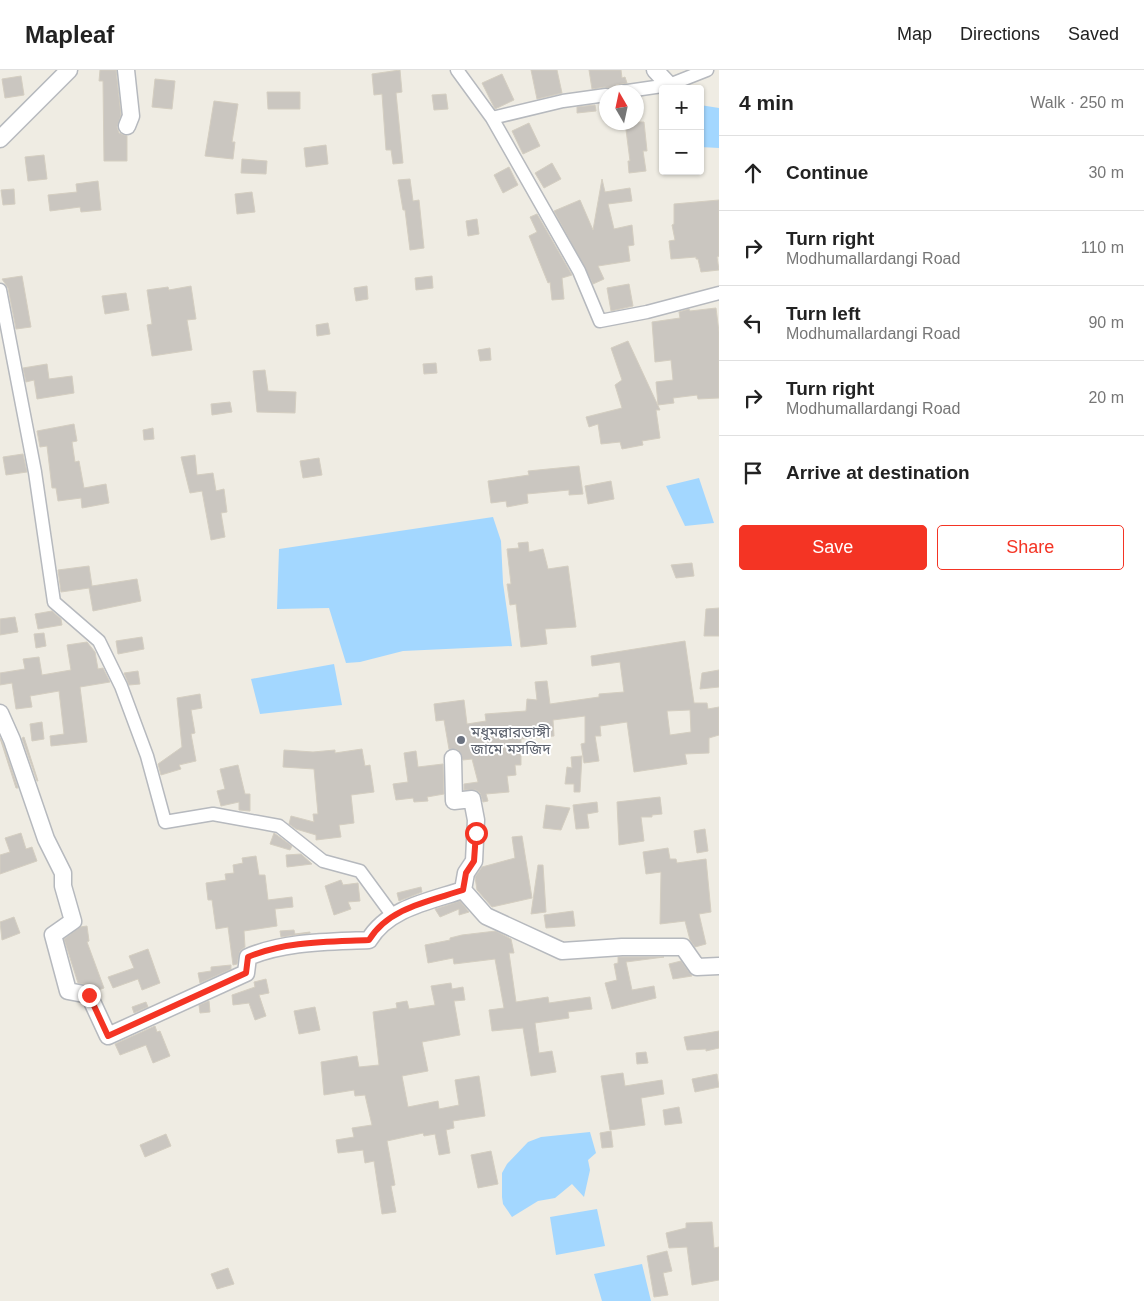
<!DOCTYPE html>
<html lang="en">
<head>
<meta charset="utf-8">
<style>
  :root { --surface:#fff; --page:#f6f6f6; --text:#222; --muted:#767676; --line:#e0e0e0; --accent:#f43424 }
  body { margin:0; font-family:Arial,"Noto Sans Bengali",sans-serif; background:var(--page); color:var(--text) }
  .controls { position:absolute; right:15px; top:15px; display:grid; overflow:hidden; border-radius:5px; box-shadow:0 1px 4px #0004 }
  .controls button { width:45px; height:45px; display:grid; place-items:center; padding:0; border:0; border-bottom:1px solid var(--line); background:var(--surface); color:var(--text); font:25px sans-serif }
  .compass { position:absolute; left:599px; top:15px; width:45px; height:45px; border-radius:50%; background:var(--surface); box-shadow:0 1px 4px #0004; rotate:351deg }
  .stop { position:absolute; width:15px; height:15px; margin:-11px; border:4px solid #f43424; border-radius:50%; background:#fff }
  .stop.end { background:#f43424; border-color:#fff; box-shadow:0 1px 5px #0008 }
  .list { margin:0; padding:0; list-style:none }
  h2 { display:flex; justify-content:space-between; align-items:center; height:65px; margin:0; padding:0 20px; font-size:21px }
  h2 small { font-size:16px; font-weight:400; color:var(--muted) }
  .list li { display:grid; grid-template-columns:32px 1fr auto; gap:15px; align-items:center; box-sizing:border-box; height:75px; padding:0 20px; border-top:1px solid var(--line) }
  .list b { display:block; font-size:19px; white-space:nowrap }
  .list p { margin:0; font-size:16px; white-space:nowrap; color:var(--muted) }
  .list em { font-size:16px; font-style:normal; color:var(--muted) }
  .actions { display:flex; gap:10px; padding:15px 20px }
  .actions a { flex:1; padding:11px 0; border:1px solid var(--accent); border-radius:5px; text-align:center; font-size:18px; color:var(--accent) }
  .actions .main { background:var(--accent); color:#fff }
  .icon { flex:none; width:28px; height:28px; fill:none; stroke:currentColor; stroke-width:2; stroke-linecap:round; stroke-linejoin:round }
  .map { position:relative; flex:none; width:719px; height:1231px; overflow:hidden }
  header { display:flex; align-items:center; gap:30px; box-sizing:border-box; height:70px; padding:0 25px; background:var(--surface); border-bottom:1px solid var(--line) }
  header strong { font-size:24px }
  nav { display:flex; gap:28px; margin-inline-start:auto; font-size:18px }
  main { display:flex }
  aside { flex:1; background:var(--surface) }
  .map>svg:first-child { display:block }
  .water { fill:#a3d7ff }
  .building { fill:#cac6c0; stroke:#d4cec1; fill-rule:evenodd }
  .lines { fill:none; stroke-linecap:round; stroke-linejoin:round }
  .minor-casing { stroke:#b6b9be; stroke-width:15 }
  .tertiary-casing { stroke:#b6b9be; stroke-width:19 }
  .minor { stroke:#fff; stroke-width:12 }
  .tertiary { stroke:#fff; stroke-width:16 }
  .route { stroke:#f43424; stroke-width:6 }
  .worship-dot { fill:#6b7280; stroke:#fff; stroke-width:2 }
  .labels { text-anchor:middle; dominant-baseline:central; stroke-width:4; stroke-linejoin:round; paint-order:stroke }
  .worship-label { font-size:15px; fill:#5b616d; stroke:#fff; text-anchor:start }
</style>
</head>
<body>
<header>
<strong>Mapleaf</strong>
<nav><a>Map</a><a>Directions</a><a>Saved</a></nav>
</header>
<main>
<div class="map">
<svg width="719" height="1231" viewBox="0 0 719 1231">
  <rect width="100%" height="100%" fill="#efece3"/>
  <path class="water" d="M 700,35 L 719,38 L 719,78 L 700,77 Z
    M 699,408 L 714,453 L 685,456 L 666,416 Z
    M 493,447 L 501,471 L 503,513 L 512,576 L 403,581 L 360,592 L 346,593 L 329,538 L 277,539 L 279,479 Z
    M 334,594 L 342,635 L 260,644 L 251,609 Z
    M 590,1062 L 596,1083 L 588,1090 L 590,1100 L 584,1127 L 572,1114 L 555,1128 L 538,1131 L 512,1147 L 503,1134 L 502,1127 L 502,1103 L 507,1094 L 528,1072 L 541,1067 Z
    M 597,1139 L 605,1176 L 556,1185 L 550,1147 Z
    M 642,1194 L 651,1231 L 602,1231 L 594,1204 Z"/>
  <path class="building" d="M 100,0 L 116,0 L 121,45 L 117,57 L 119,63 L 127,66 L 127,91 L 104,91 L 103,11 L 99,11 Z
    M 400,0 L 402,22 L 396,23 L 403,93 L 393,94 L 391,80 L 386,80 L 382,24 L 374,25 L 372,4 Z
    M 531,0 L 557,0 L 562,23 L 537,29 Z
    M 589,0 L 621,0 L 622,8 L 625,7 L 627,13 L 616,15 L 613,20 L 605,17 L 592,19 Z
    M 502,4 L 514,30 L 495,39 L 482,13 Z
    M 21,6 L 24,25 L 5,28 L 2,9 Z
    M 155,9 L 175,11 L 172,39 L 152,37 Z
    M 267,22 L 300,22 L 300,39 L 268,39 Z
    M 446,24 L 448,39 L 434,40 L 432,25 Z
    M 214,31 L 238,34 L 232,72 L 235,72 L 233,89 L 205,86 Z
    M 595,35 L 596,41 L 577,43 L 577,37 Z
    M 625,52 L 644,52 L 647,81 L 643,81 L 646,101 L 629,103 L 628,91 L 630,91 Z
    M 529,53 L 540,76 L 523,84 L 512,61 Z
    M 326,75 L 328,94 L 306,97 L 304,78 Z
    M 44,85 L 47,109 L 28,111 L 25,87 Z
    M 242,89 L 267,91 L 266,104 L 241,103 Z
    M 552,93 L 561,109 L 544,118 L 535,103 Z
    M 509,97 L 518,115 L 503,123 L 494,105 Z
    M 410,109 L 413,131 L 419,130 L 424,178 L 410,180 L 405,140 L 403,140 L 398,110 Z
    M 602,109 L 605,122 L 630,118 L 632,131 L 608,134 L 614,159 L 632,155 L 634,175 L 628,176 L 630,191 L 598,196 L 604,209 L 593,214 L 554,141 L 580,130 L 593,160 Z
    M 98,111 L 101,140 L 81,142 L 80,137 L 50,141 L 48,125 L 77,122 L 76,114 Z
    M 14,119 L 15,134 L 3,135 L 1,120 Z
    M 252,122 L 255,142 L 237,144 L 235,124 Z
    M 719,130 L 719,186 L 717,187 L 719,200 L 701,202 L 698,189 L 696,189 L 696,187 L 671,189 L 669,171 L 675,170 L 672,155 L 674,154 L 674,134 Z
    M 537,144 L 572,205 L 562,208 L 564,229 L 552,230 L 550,212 L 548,213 L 529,166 L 537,162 L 530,147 Z
    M 477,149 L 479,164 L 468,166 L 466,151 Z
    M 22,206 L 31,257 L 16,259 L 8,218 L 2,209 Z
    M 432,206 L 433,218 L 416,220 L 415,208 Z
    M 629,214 L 633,236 L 611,241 L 607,218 Z
    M 191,216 L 196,249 L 187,250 L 192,280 L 152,286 L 147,255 L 152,254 L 147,220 L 168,217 L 169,220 Z
    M 367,216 L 368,229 L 356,231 L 354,218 Z
    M 126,223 L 129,240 L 105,244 L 102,226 Z
    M 716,238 L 719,262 L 719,328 L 698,329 L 697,325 L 673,328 L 674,333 L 658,335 L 656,312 L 673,310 L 671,290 L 655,292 L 652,252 L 680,248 L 679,242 L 689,239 L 690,241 Z
    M 328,253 L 330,264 L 317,266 L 316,255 Z
    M 628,271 L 660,340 L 656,340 L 660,368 L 642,371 L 643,375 L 622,379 L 620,372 L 601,374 L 598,354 L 589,357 L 586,347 L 622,338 L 615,315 L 622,310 L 611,278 Z
    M 490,278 L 491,290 L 480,291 L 478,280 Z
    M 436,293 L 437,303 L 424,304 L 423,294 Z
    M 47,294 L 49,309 L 72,306 L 74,323 L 37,329 L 34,310 L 26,312 L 23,298 Z
    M 265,300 L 268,321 L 296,322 L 295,343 L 257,342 L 253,301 Z
    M 230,332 L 232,342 L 212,345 L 211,334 Z
    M 74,354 L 77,371 L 72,372 L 75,392 L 79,391 L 84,418 L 106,414 L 109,433 L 82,438 L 81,428 L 58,431 L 56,418 L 52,418 L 47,376 L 40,377 L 37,361 Z
    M 153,358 L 154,369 L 144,370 L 143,360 Z
    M 23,384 L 27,402 L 6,405 L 3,387 Z
    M 195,385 L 197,405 L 213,403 L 216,421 L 224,419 L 227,442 L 221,443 L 225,467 L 211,470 L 202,421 L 190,423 L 181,387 Z
    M 319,388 L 322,405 L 303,408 L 300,391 Z
    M 579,396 L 583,424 L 569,425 L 569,420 L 527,424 L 528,433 L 507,437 L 506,431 L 491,433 L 488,411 L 529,405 L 528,401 Z
    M 611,411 L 614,429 L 588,434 L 585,416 Z
    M 528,472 L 529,482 L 543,479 L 548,499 L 568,496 L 576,557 L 545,559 L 547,574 L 521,577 L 516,534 L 510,535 L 507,514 L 511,514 L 507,479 L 519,478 L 518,473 Z
    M 692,493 L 694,506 L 676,508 L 671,495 Z
    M 89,496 L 92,516 L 137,509 L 141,531 L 93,541 L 89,518 L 61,522 L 58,500 Z
    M 719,538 L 719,566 L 704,566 L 706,539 Z
    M 52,541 L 61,549 L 62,555 L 38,559 L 35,544 Z
    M 15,547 L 18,562 L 0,565 L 0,549 Z
    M 44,563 L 46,576 L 36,578 L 34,564 Z
    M 142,567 L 144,579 L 118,584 L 116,571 Z
    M 685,571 L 694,633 L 707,633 L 708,639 L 719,637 L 719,665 L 709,668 L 709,683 L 685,684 L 687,694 L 634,702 L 627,652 L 600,656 L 601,666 L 595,666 L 599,691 L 584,693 L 581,674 L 585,673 L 585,646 L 553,650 L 554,666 L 521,669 L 521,695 L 515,695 L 516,705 L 507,706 L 509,722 L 486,724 L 488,731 L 483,732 L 480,723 L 476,720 L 464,720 L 464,714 L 478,712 L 472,689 L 463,690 L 458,680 L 449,679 L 444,650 L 436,651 L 434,634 L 464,630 L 467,654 L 486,651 L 485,644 L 526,641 L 527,629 L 537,630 L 535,612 L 547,611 L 550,634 L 599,627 L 599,624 L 624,622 L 620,592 L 592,596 L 591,586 ZM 690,640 L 691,662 L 670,665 L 667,641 Z
    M 87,572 L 95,582 L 98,599 L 103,598 L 110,612 L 80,617 L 87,672 L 51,676 L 50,666 L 64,664 L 59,621 L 30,626 L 32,637 L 16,639 L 12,613 L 0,615 L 0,603 L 25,599 L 23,589 L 39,587 L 42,605 L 71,600 L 67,575 Z
    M 719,600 L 719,617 L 700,619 L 702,603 Z
    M 138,601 L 140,614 L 129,615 L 124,603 Z
    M 200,624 L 202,638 L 191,640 L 195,663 L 191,664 L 196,691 L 179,695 L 181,699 L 161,705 L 158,694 L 182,677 L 177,628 Z
    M 42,652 L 44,669 L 32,671 L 30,654 Z
    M 24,667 L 38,711 L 37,711 L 22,668 Z
    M 0,668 L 3,674 L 18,718 L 16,718 Z
    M 362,679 L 365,696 L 370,695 L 374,722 L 351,725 L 354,753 L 339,755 L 341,767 L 316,770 L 316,765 L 296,759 L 289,754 L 291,746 L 314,752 L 313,744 L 318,744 L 314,699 L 283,697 L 284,680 L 313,682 L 335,680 L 335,683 Z
    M 416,681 L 418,697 L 443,694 L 444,724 L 427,727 L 428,731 L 414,732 L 413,728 L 396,730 L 393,714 L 408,712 L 404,683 Z
    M 582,686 L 580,722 L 574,722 L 574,714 L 565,714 L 567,697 L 572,698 L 571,687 Z
    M 238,695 L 245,724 L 250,724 L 250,741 L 239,740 L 239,732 L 221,736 L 217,721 L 225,719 L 220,699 Z
    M 660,727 L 662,744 L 652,745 L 652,747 L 641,747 L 644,771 L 619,775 L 617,732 Z
    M 597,732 L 598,742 L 587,744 L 589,758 L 576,759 L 573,735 Z
    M 546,735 L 570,738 L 561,760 L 543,758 Z
    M 705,759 L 708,781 L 697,783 L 694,761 Z
    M 21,763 L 26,779 L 32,777 L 37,791 L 0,804 L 0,785 L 10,782 L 5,768 Z
    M 274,763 L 292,776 L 290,780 L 270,774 Z
    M 522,766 L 532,828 L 492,837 L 477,820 L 475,807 L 482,797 L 515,788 L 512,767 Z
    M 668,778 L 670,789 L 676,789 L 677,793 L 706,789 L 711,842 L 699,844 L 706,874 L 695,877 L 690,870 L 685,851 L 660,854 L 661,802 L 646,804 L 643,782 Z
    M 301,784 L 312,794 L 287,797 L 286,785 Z
    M 256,786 L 259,805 L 265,805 L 268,830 L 292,827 L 293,837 L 275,839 L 277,856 L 244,861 L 245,877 L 240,881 L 237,894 L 233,895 L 228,857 L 216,859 L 212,830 L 208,830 L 206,813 L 226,810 L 225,804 L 234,803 L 233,795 L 243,793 L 242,788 Z
    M 538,795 L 543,795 L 546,842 L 531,844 Z
    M 341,810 L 343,815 L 358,813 L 360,831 L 348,832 L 351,839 L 334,845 L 325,816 Z
    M 421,817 L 422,822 L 399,831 L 397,823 Z
    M 460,831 L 469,842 L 459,845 L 459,839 L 440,847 L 435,839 Z
    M 573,841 L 575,856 L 546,858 L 544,845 Z
    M 14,847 L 20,863 L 2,870 L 0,852 Z
    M 87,856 L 89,871 L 87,872 L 104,918 L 98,920 L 91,915 L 78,913 L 64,869 L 80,857 Z
    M 294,860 L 295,864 L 310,862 L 310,863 L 281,867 L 280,861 Z
    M 496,861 L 511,869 L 514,883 L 509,883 L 516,932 L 548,927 L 549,933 L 590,927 L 592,939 L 568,942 L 569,948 L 535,953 L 539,983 L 552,981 L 556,1002 L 531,1006 L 523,958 L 492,961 L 489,940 L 504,938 L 495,889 L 454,894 L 453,888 L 428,893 L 425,875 L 450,870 L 450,868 L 462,865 Z
    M 148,879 L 160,913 L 142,920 L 138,909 L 113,918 L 108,907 L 134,898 L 129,886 Z
    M 618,887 L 664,887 L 626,892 L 632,920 L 654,916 L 656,928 L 612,939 L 605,913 L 617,910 L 614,894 L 618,893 Z
    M 681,891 L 692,906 L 673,909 L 669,894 Z
    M 231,895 L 231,899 L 200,913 L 198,903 L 211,901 L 211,897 Z
    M 266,909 L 269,923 L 259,925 L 266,946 L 255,950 L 249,933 L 233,935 L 232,925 L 255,917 L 254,912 Z
    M 451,913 L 452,919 L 463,917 L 465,930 L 454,931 L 460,965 L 422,972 L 428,1001 L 402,1006 L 408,1037 L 438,1031 L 439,1039 L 459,1035 L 455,1010 L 479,1006 L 485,1046 L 453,1051 L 454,1058 L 446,1060 L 450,1083 L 439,1085 L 435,1064 L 424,1066 L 423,1063 L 387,1071 L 395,1115 L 391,1116 L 396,1142 L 382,1144 L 374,1091 L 365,1093 L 363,1080 L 338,1083 L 336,1070 L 354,1067 L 352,1058 L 372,1055 L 365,1025 L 355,1026 L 354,1020 L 324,1025 L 321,992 L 357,986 L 359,997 L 379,995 L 373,942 L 397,938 L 396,933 L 407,931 L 409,939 L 435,935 L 431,916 Z
    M 209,931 L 210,942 L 200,943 L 199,935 Z
    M 146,932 L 148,937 L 134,943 L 132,937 Z
    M 315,937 L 320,960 L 299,964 L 294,941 Z
    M 155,956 L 157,962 L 160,961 L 170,986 L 153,993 L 146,975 L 120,985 L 115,974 Z
    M 719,961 L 719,978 L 706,981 L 706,979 L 687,980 L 684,967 Z
    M 646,982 L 648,993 L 637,994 L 636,983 Z
    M 623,1003 L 625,1016 L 662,1010 L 664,1024 L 641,1028 L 645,1055 L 610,1060 L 601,1006 Z
    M 717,1004 L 719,1017 L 695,1022 L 692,1009 Z
    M 679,1037 L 682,1053 L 665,1055 L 663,1040 Z
    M 611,1061 L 613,1077 L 602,1078 L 600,1063 Z
    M 166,1064 L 171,1076 L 145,1087 L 140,1075 Z
    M 491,1081 L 498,1114 L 478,1118 L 471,1085 Z
    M 712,1152 L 714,1178 L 719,1177 L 719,1210 L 692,1215 L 687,1177 L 669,1178 L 666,1163 L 686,1158 L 686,1153 Z
    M 667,1181 L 672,1201 L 663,1203 L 668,1225 L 654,1227 L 647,1186 Z
    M 228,1198 L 234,1214 L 217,1219 L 211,1204 Z"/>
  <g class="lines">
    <g class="minor-casing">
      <path id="minor" d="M 457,0 L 492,48
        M 621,22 L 669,15 L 707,0
        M 606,25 L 563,31 L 492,48 L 579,201 L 600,251 L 647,242 L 719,223
        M 0,220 L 35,402 L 54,532 L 99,571 L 121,616 L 147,686 L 165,752 L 213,744 L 279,756 L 323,791 L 360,801 L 393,846"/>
    </g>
    <g class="tertiary-casing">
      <path id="tertiary" d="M 126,0 L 131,46 L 127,56
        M 655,0 L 669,15
        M 0,69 L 69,0
        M 0,643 L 12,670 L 46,769 L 63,803 L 63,816 L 73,851 L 53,865 L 68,921 L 89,925 L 108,966 L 246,903 L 248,887 C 286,871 329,872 369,870 C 388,838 430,831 463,820 L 486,846 L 562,881 L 622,877 L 683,877 L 697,897 L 719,896
        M 453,688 L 454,731 L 472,729 L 476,750 L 474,791 L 466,803 L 463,820"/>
    </g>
    <use href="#minor" class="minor"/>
    <use href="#tertiary" class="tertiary"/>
  </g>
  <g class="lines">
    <path class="route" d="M 89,925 L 108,966 L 246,903 L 248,887 C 286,871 329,872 369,870 C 388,838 430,831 463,820 L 466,803 L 474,791 L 476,763"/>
  </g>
  <circle class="worship-dot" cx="461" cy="670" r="5"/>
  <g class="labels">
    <g class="worship-label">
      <text x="471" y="661">মধুমল্লারডাঙ্গী<tspan x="471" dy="17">জামে মসজিদ</tspan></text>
    </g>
  </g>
</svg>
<div class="controls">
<button>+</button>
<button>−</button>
</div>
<svg class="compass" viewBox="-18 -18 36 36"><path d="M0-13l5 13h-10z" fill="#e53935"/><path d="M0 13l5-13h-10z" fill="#767676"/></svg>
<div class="stop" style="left:476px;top:763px"></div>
<div class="stop end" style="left:89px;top:925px"></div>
</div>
<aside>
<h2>4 min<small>Walk · 250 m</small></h2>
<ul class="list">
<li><svg class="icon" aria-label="ahead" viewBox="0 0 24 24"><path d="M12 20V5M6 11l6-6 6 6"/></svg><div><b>Continue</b></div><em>30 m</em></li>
<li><svg class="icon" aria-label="right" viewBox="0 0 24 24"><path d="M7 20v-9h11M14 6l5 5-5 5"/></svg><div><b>Turn right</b><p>Modhumallardangi Road</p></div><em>110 m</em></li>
<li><svg class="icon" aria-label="left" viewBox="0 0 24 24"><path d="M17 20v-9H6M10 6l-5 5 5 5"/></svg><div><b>Turn left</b><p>Modhumallardangi Road</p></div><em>90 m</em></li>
<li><svg class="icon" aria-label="right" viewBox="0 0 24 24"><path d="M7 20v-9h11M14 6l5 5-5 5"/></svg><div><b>Turn right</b><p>Modhumallardangi Road</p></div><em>20 m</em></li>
<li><svg class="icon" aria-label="arrive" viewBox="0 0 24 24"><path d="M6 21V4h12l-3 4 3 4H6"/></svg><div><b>Arrive at destination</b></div></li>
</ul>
<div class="actions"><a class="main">Save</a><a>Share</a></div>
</aside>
</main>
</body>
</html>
